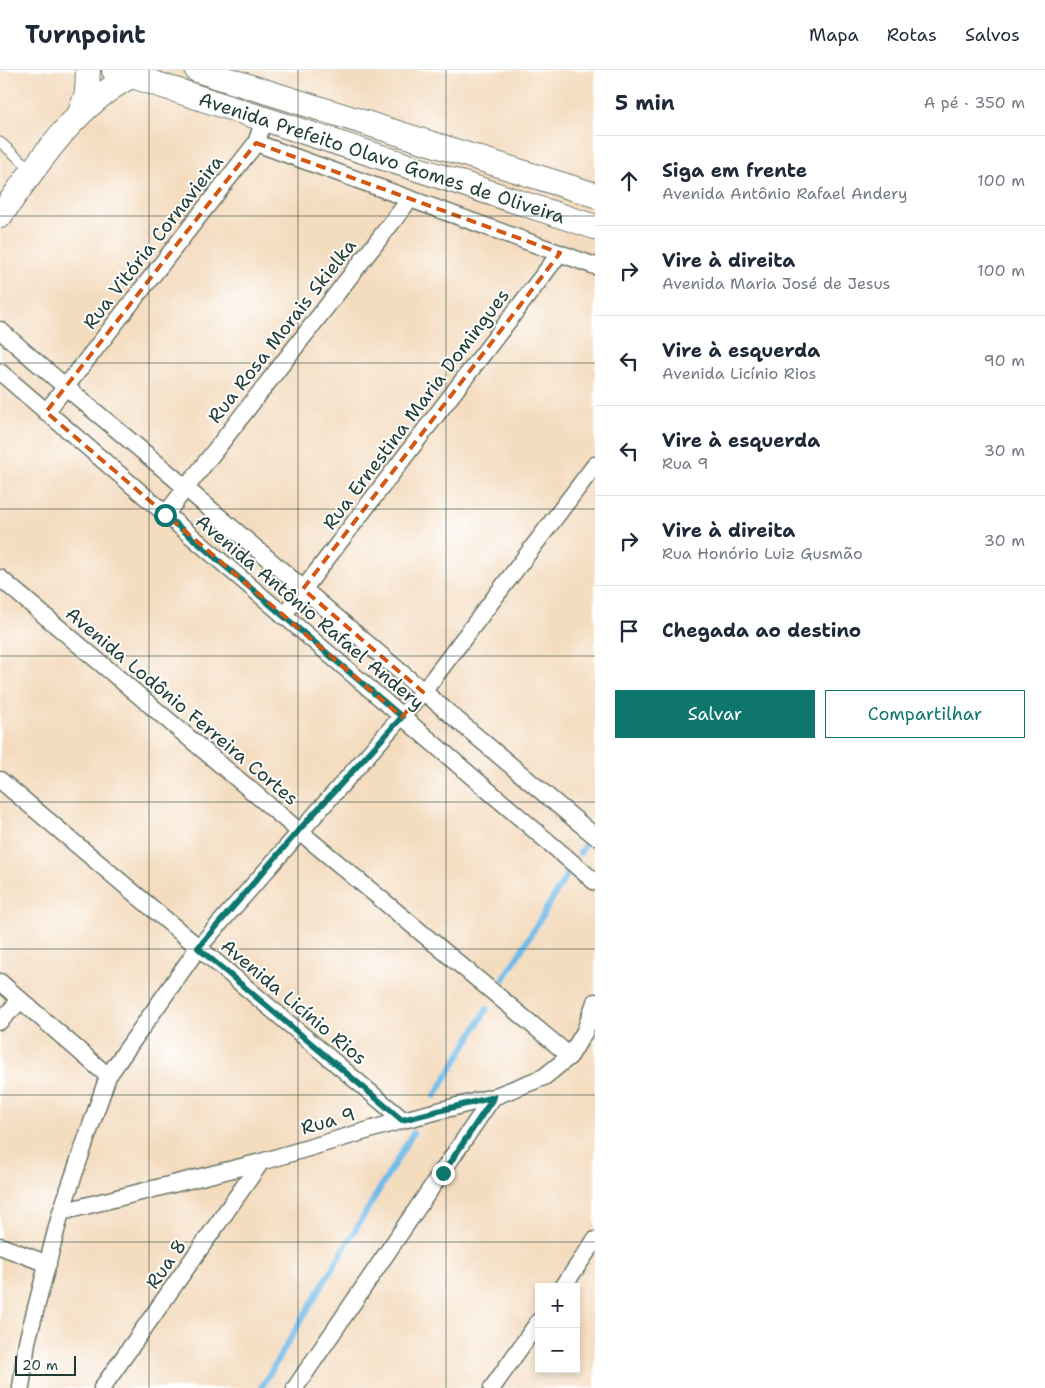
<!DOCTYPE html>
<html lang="pt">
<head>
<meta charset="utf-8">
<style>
  :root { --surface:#fff; --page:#f6f6f7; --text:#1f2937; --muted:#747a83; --line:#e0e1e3; --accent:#0f766e }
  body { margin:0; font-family:"Shantell Sans",sans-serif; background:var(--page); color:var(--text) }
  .controls { position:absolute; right:15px; bottom:15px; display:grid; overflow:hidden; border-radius:0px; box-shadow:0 2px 8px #0003 }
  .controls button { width:45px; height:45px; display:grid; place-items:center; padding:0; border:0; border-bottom:1px solid var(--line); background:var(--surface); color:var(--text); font:25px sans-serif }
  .scale { position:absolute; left:15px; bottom:12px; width:61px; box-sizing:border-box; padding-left:5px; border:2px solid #1f3d34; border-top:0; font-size:14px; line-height:18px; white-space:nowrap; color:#1f3d34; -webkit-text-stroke:4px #fff; paint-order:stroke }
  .stop { position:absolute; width:15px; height:15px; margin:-11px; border:4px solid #0f766e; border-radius:50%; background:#fff }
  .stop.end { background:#0f766e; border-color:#fff; box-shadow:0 1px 5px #0008 }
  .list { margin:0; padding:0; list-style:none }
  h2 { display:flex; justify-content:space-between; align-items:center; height:65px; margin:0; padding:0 20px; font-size:21px }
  h2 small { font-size:16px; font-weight:400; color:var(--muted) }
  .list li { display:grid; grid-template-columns:32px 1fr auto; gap:15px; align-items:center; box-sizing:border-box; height:90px; padding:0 20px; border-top:1px solid var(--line) }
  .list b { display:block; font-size:19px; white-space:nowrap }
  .list p { margin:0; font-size:16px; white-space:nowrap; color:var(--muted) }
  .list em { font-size:16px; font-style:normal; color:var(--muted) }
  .actions { display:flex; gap:10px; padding:15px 20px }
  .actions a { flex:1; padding:11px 0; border:1px solid var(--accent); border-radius:0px; text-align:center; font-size:18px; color:var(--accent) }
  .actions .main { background:var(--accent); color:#fff }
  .icon { flex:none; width:28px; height:28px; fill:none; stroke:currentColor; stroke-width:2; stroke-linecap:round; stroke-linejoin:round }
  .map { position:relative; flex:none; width:595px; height:1318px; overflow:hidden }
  header { display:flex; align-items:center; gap:30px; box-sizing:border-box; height:70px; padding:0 25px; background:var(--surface); border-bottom:1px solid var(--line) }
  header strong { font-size:24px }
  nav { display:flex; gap:28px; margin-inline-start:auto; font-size:18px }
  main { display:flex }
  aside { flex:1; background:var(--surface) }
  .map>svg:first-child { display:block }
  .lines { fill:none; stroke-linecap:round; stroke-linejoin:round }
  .stream { stroke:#70bbe9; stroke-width:6 }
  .lane-casing { stroke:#6a7565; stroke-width:11 }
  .street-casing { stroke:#6a7565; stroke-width:19 }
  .secondary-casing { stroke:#6a7565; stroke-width:26 }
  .lane { stroke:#fff; stroke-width:9 }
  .street { stroke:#fff; stroke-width:16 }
  .secondary { stroke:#fff; stroke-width:24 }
  .route { stroke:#0f766e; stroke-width:6 }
  .marked { fill:none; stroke:#d45610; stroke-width:4; stroke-dasharray:10 6; stroke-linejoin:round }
  .grid { fill:none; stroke:#1f3d34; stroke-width:1; stroke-opacity:0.55 }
  .labels { text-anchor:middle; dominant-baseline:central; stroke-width:4; stroke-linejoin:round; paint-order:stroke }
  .street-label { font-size:19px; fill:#1f3d34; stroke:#fff }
</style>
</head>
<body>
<header>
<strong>Turnpoint</strong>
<nav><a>Mapa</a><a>Rotas</a><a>Salvos</a></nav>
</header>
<main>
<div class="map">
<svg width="595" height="1318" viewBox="0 0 595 1318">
  <rect width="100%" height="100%" fill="#fff"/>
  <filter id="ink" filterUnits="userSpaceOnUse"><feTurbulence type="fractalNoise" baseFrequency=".02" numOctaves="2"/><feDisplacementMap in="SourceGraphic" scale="10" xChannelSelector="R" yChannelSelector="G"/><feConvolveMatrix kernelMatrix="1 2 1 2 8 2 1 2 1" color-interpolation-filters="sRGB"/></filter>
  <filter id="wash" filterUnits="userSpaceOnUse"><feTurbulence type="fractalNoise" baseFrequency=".0096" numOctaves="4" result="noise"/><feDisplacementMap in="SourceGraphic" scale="20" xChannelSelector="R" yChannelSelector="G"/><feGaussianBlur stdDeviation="1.12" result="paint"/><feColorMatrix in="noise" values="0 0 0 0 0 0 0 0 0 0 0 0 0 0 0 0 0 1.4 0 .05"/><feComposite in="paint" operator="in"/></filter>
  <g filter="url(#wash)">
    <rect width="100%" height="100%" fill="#f4dcbf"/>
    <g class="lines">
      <path class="stream" d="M 580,783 L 586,773
        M 504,909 L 568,803
        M 435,1026 L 487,939
        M 261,1318 L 413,1063"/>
    </g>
  </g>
  <g filter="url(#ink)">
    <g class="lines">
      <g class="lane-casing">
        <path id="lane" d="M 0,72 L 32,100"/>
      </g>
      <g class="street-casing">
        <path id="street" d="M 256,73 L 595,196
          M 0,260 C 61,315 126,366 188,420 C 323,536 458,652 595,766
          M 0,302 L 595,812
          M 46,342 L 256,73 L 265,48
          M 165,445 L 410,129
          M 0,508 L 299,761 L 570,986
          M 283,546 L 560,183
          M 0,710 L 403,1050
          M 0,912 L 108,1006
          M 0,951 L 21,930
          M 61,1142 L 261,1092 L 403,1050 L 493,1027 L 544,1007 L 570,986 L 585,961 L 595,932
          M 0,1176 L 48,1194
          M 563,1217 L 595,1170
          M 21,1318 L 27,1272 L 61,1142 L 108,1006 L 198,878 L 423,622 L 595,395
          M 102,1318 L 261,1092
          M 295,1318 L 493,1027
          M 492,1318 L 539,1251"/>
      </g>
      <g class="secondary-casing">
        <g id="secondary">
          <path id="s1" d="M 114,0 L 595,157"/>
          <path d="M 197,0 L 595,125"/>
          <path d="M 80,43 L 87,23 L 88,0"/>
          <path d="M 0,146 C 37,95 74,36 131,6"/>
        </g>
      </g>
      <use href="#lane" class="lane"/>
      <use href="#street" class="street"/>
      <use href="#secondary" class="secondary"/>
    </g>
  </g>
  <g class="lines" filter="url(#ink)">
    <path class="route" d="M 165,445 L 402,647 L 298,761 L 198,878 L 402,1050 L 494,1027 L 443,1103"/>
  </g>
  <path class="marked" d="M 256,73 L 560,183 L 303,519 L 423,622 L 402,647 L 46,342 Z"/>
  <path class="grid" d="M 149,0 L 149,1318M 298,0 L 298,1318M 446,0 L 446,1318M 0,146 L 595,146M 0,293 L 595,293M 0,439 L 595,439M 0,586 L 595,586M 0,732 L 595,732M 0,879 L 595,879M 0,1025 L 595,1025M 0,1172 L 595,1172"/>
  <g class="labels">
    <g class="street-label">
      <text stroke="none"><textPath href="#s1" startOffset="282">Avenida Prefeito Olavo Gomes de Oliveira</textPath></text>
      <text transform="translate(153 172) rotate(-52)">Rua Vitória Cornavieira</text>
      <text transform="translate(282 261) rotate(-52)">Rua Rosa Morais Skielka</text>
      <text transform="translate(416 339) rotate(-53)">Rua Ernestina Maria Domingues</text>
      <text transform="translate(310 542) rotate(40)">Avenida Antônio Rafael Andery</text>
      <text transform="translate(182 636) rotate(40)">Avenida Lodônio Ferreira Cortes</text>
      <text transform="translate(294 932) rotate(40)">Avenida Licínio Rios</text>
      <text transform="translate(328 1051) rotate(-16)">Rua 9</text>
      <text transform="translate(166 1194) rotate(-55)">Rua 8</text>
    </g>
  </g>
</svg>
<div class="controls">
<button>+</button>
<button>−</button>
</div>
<div class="scale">20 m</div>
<div class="stop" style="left:165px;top:445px"></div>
<div class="stop end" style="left:443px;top:1103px"></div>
</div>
<aside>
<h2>5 min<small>A pé · 350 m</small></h2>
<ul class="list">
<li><svg class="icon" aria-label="ahead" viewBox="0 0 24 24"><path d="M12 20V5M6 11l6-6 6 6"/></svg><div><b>Siga em frente</b><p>Avenida Antônio Rafael Andery</p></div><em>100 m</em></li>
<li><svg class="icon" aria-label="right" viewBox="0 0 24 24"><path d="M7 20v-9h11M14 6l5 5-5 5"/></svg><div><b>Vire à direita</b><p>Avenida Maria José de Jesus</p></div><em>100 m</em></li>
<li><svg class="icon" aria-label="left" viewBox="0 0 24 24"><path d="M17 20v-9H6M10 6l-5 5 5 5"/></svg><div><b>Vire à esquerda</b><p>Avenida Licínio Rios</p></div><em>90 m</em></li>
<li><svg class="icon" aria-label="left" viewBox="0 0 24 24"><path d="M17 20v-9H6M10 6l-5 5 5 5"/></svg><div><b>Vire à esquerda</b><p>Rua 9</p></div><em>30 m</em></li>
<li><svg class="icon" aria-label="right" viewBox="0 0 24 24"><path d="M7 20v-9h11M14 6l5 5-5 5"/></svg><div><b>Vire à direita</b><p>Rua Honório Luiz Gusmão</p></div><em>30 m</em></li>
<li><svg class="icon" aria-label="arrive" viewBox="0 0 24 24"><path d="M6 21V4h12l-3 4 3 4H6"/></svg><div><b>Chegada ao destino</b></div></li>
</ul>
<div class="actions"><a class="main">Salvar</a><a>Compartilhar</a></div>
</aside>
</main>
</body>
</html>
